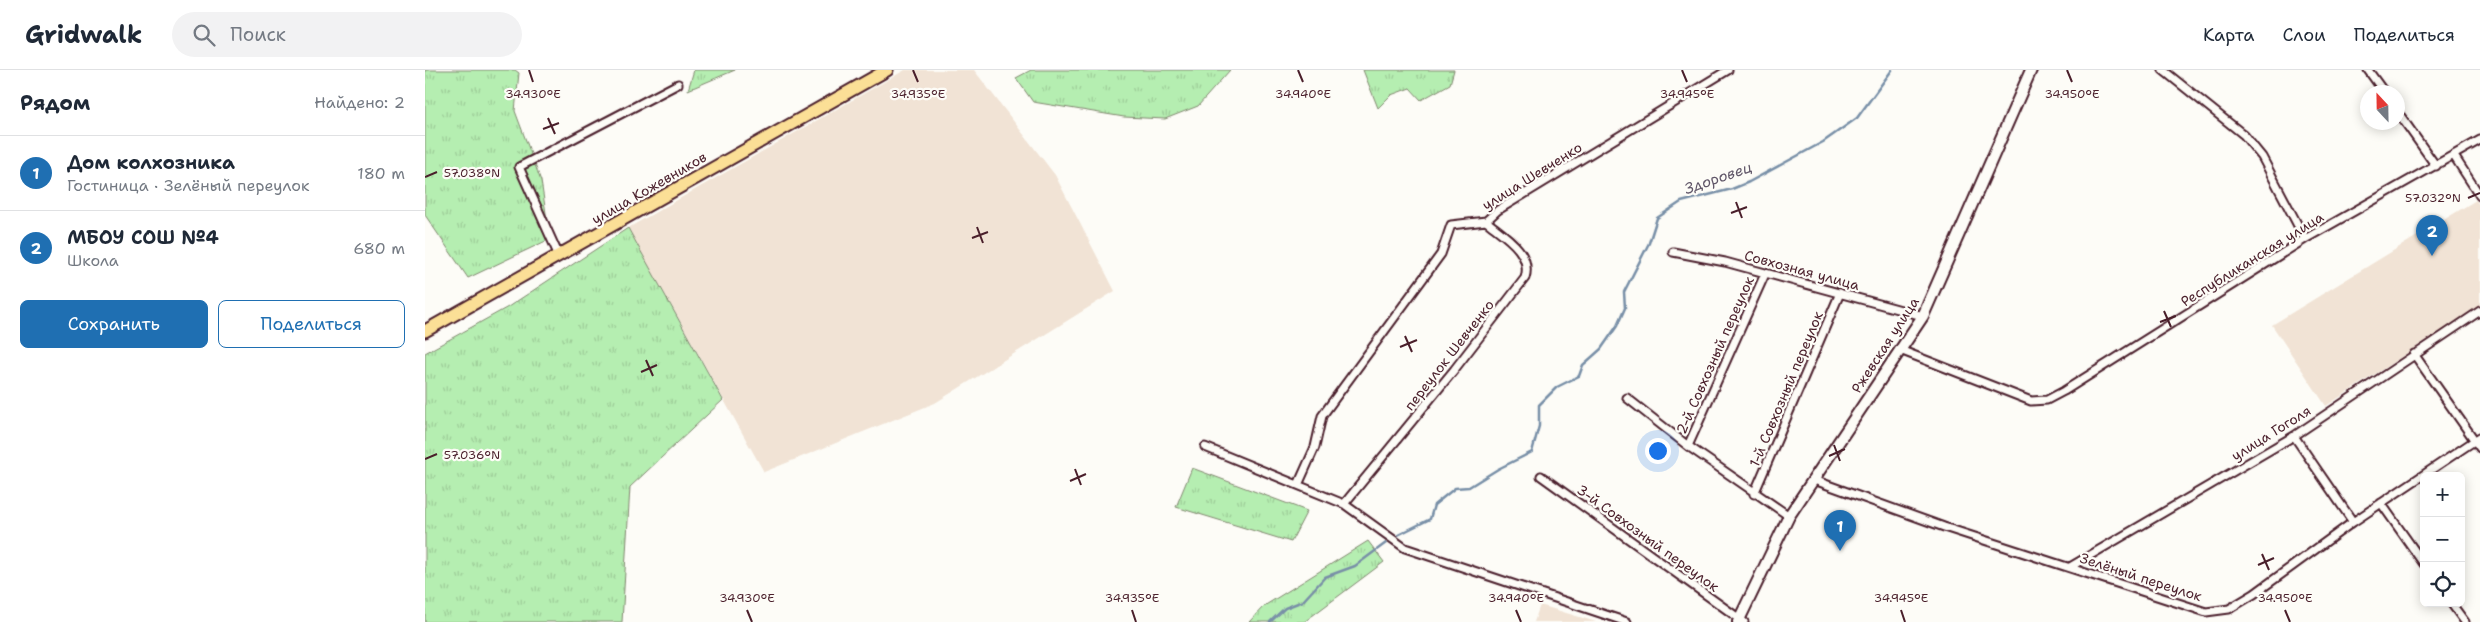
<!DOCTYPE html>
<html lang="ru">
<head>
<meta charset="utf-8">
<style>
  :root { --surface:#fff; --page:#f2f2f3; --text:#1f2937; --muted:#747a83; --line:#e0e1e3; --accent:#1f6fb2 }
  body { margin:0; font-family:"Shantell Sans",sans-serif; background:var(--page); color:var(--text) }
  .controls { position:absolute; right:15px; bottom:15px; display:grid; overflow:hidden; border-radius:8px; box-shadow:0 2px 12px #0003 }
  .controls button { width:45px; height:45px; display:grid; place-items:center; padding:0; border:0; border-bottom:1px solid var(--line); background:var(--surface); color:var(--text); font:25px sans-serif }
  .compass { position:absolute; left:1935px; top:15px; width:45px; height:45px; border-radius:50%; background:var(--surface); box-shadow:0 2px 12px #0003; rotate:338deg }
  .you { position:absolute; left:1232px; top:380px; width:18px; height:18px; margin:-12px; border:4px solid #fff; border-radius:50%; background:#1a73e8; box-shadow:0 0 0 8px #1a73e833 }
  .badge { display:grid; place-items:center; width:32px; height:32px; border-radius:50%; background:var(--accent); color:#fff; font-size:16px; font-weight:700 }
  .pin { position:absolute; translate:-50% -41px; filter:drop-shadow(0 1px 2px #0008) }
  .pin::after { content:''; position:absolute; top:26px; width:18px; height:15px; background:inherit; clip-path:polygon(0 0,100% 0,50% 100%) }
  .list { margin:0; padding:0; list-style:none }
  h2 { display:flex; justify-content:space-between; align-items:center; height:65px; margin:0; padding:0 20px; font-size:21px }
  h2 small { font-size:16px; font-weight:400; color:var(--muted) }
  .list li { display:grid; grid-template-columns:32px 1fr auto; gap:15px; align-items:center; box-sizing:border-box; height:75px; padding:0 20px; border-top:1px solid var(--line) }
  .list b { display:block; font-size:19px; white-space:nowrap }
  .list p { margin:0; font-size:16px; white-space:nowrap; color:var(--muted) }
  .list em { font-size:16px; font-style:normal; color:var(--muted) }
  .actions { display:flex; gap:10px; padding:15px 20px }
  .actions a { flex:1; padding:11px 0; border:1px solid var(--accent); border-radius:8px; text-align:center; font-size:18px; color:var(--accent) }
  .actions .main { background:var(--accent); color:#fff }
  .icon { flex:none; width:28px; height:28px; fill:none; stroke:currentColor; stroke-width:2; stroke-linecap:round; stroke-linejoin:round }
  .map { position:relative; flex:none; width:2055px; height:552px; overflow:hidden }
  header { display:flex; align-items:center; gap:30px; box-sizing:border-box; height:70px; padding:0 25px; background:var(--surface); border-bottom:1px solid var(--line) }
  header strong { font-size:24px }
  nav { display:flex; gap:28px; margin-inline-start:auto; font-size:18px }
  .search { width:350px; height:45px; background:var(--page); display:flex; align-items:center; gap:12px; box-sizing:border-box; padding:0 18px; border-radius:28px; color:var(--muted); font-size:19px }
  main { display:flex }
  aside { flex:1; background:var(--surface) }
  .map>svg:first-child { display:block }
  .built { fill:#f1e3d5 }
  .grass { fill:url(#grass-tufts); stroke:#80866e }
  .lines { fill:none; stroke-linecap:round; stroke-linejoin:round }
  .stream { stroke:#788fa7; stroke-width:2.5 }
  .minor-casing { stroke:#4a1f2b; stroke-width:11 }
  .secondary-casing { stroke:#4a1f2b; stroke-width:14 }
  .primary-casing { stroke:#4a1f2b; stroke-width:15 }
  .minor { stroke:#fdfcf7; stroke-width:7 }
  .secondary { stroke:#fdfcf7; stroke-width:10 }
  .primary { stroke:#fbdf96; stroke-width:11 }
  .ticks { fill:none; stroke:#4a1f2b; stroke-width:2 }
  .labels { text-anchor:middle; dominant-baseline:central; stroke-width:4.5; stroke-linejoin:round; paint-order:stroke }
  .street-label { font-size:14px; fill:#4a1f2b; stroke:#fdfcf7 }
  .water-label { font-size:15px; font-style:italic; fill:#615769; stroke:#fdfcf7 }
  .ticks-label { font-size:12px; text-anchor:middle; fill:#4a1f2b; stroke:#fdfcf7; stroke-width:4.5; stroke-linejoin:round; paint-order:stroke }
</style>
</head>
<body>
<header>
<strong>Gridwalk</strong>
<div class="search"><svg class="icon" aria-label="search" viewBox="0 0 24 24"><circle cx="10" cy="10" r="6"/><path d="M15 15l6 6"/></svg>Поиск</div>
<nav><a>Карта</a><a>Слои</a><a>Поделиться</a></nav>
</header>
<main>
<aside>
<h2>Рядом<small>Найдено: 2</small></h2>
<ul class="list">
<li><span class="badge">1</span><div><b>Дом колхозника</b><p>Гостиница · Зелёный переулок</p></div><em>180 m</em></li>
<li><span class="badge">2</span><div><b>МБОУ СОШ №4</b><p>Школа</p></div><em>680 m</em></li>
</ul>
<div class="actions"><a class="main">Сохранить</a><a>Поделиться</a></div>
</aside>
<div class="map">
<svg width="2055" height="552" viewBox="0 0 2055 552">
  <defs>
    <pattern id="grass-tufts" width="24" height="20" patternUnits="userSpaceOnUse" patternTransform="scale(1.25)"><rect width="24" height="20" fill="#b5eeb1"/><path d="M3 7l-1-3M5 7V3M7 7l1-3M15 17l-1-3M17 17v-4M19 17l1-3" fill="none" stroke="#9dcc98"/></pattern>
  </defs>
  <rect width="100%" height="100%" fill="#fdfcf7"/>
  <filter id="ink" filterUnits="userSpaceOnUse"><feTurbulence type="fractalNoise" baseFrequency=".02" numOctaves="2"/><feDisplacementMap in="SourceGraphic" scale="10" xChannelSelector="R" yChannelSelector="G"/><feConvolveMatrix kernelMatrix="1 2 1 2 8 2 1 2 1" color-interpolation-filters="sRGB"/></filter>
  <g filter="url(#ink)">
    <path class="built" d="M 480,0 L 549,0 L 630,105 L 690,221 L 510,333 L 339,402 L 203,158 Z
      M 2051,130 L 2055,136 L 2055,236 L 1901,336 L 1847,255 Z
      M 1115,535 L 1171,552 L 1109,552 Z"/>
    <path class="grass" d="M 0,0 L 90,0 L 94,3 L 90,41 L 116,111 L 125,169 L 43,208 L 0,145 Z
      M 269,0 L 310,0 L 263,20 Z
      M 606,0 L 805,0 L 773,36 L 740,49 L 699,47 L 608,32 L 591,8 Z
      M 938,0 L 1029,0 L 1025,14 L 996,30 L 985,18 L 966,25 L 953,38 Z
      M 203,158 L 298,330 L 205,417 L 197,552 L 0,552 L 0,283 L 83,237 Z
      M 767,398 L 882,441 L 866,472 L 751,437 Z
      M 943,471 L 959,492 L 879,552 L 824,552 L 839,536 Z"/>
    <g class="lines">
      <path class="stream" d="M 973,465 L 1005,449 L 1009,435 L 1030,418 L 1044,417 L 1073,399 L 1107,382 L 1114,356 L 1114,335 L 1132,317 L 1154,306 L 1158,295 L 1176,279 L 1192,256 L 1200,238 L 1199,222 L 1224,173 L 1232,148 L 1256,132 L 1307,119 L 1324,112 L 1398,72 L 1432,48 L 1467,0
        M 845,552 L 860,538 L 878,531 L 900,507 L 930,496 L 961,473"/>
      <g class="minor-casing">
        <path id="minor" d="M 1738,0 L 1819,65 L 1837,87 L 1880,169
          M 1943,0 L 1959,22
          M 1972,41 L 2011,96
          M 2029,86 L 2055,126
          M 1248,182 L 1300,192 L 1498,246
          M 134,186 L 94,97 L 253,14
          M 1475,280 L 1606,331 L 1622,330 L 1639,321 L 1880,169 L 2055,70
          M 1989,284 L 2055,378
          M 1202,328 L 1263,376 L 1364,446
          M 1869,366 L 1928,452
          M 1263,376 L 1340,204
          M 780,377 L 919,434 L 980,478 L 1202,552
          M 1116,406 L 1319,552
          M 1389,410 L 1519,457 L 1781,542 L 1804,539 L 1829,524 L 1928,452 L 2055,367
          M 873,415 L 890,377 L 897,346 L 1016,184 L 1026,155 L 1061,151 L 1073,140 L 1303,0
          M 1329,424 L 1415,223
          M 1956,433 L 1999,494
          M 919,434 L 1029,300 L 1100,208 C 1108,182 1078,165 1061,151
          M 1645,497 L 1869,366 L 2055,241
          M 2026,533 L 2040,552"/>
      </g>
      <g class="secondary-casing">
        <path id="secondary" d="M 1313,552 L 1364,446 L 1498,246 L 1606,0"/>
      </g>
      <g class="primary-casing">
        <path id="primary" d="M 0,261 L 462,0"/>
      </g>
      <use href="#minor" class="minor"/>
      <use href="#secondary" class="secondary"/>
      <use href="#primary" class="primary"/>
    </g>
  </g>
  <path class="ticks" d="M 104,0 L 108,12M 488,0 L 493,12M 873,0 L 878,12M 1257,0 L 1262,12M 1642,0 L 1647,12M 123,48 L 130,64M 118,59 L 134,53M 0,107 L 12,102M 2043,128 L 2055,123M 1311,132 L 1317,148M 1306,143 L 1322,137M 552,157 L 558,173M 547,168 L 563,162M 1739,241 L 1746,257M 1735,252 L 1751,246M 980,266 L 987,282M 975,277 L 992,270M 221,290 L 228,306M 216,302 L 232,295M 1409,375 L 1415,391M 1404,386 L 1420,379M 0,389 L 12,384M 650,399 L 656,415M 645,411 L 661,404M 1837,484 L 1844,500M 1833,495 L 1849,488M 322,540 L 327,552M 707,540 L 711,552M 1091,540 L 1096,552M 1476,540 L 1480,552M 1860,540 L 1865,552"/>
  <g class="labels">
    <g class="street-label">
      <text transform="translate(1107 106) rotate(-32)">улица Шевченко</text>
      <text transform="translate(224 118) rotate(-30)">улица Кожевников</text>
      <text transform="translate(1827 189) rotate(-32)">Республиканская улица</text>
      <text transform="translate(1377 200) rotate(15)">Совхозная улица</text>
      <text transform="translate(1460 275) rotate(-57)">Ржевская улица</text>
      <text transform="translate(1024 285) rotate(-52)">переулок Шевченко</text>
      <text transform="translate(1290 285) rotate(-66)">2-й Совхозный переулок</text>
      <text transform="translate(1361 319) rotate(-67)">1-й Совхозный переулок</text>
      <text transform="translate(1846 363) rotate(-32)">улица Гоголя</text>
      <text transform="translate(1223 468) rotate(36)">3-й Совхозный переулок</text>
      <text transform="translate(1716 507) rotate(18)">Зелёный переулок</text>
    </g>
    <g class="water-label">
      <text transform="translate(1293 108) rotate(-19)">Здоровец</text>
    </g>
  </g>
  <g class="ticks-label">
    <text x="108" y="28">34.930°E</text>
    <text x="493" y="28">34.935°E</text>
    <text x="878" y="28">34.940°E</text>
    <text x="1262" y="28">34.945°E</text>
    <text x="1647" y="28">34.950°E</text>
    <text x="47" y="107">57.038°N</text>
    <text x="2008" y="132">57.032°N</text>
    <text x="47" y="389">57.036°N</text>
    <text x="322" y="532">34.930°E</text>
    <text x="707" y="532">34.935°E</text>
    <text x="1091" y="532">34.940°E</text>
    <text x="1476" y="532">34.945°E</text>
    <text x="1860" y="532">34.950°E</text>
  </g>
</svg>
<div class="controls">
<button>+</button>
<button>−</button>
<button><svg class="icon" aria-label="locate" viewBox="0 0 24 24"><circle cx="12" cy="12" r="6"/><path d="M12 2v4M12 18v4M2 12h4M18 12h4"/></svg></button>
</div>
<svg class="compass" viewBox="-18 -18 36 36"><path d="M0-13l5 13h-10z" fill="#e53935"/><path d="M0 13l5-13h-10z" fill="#747a83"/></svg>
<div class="you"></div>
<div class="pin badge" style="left:1415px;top:481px">1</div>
<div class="pin badge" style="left:2007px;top:186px">2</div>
</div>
</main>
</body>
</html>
